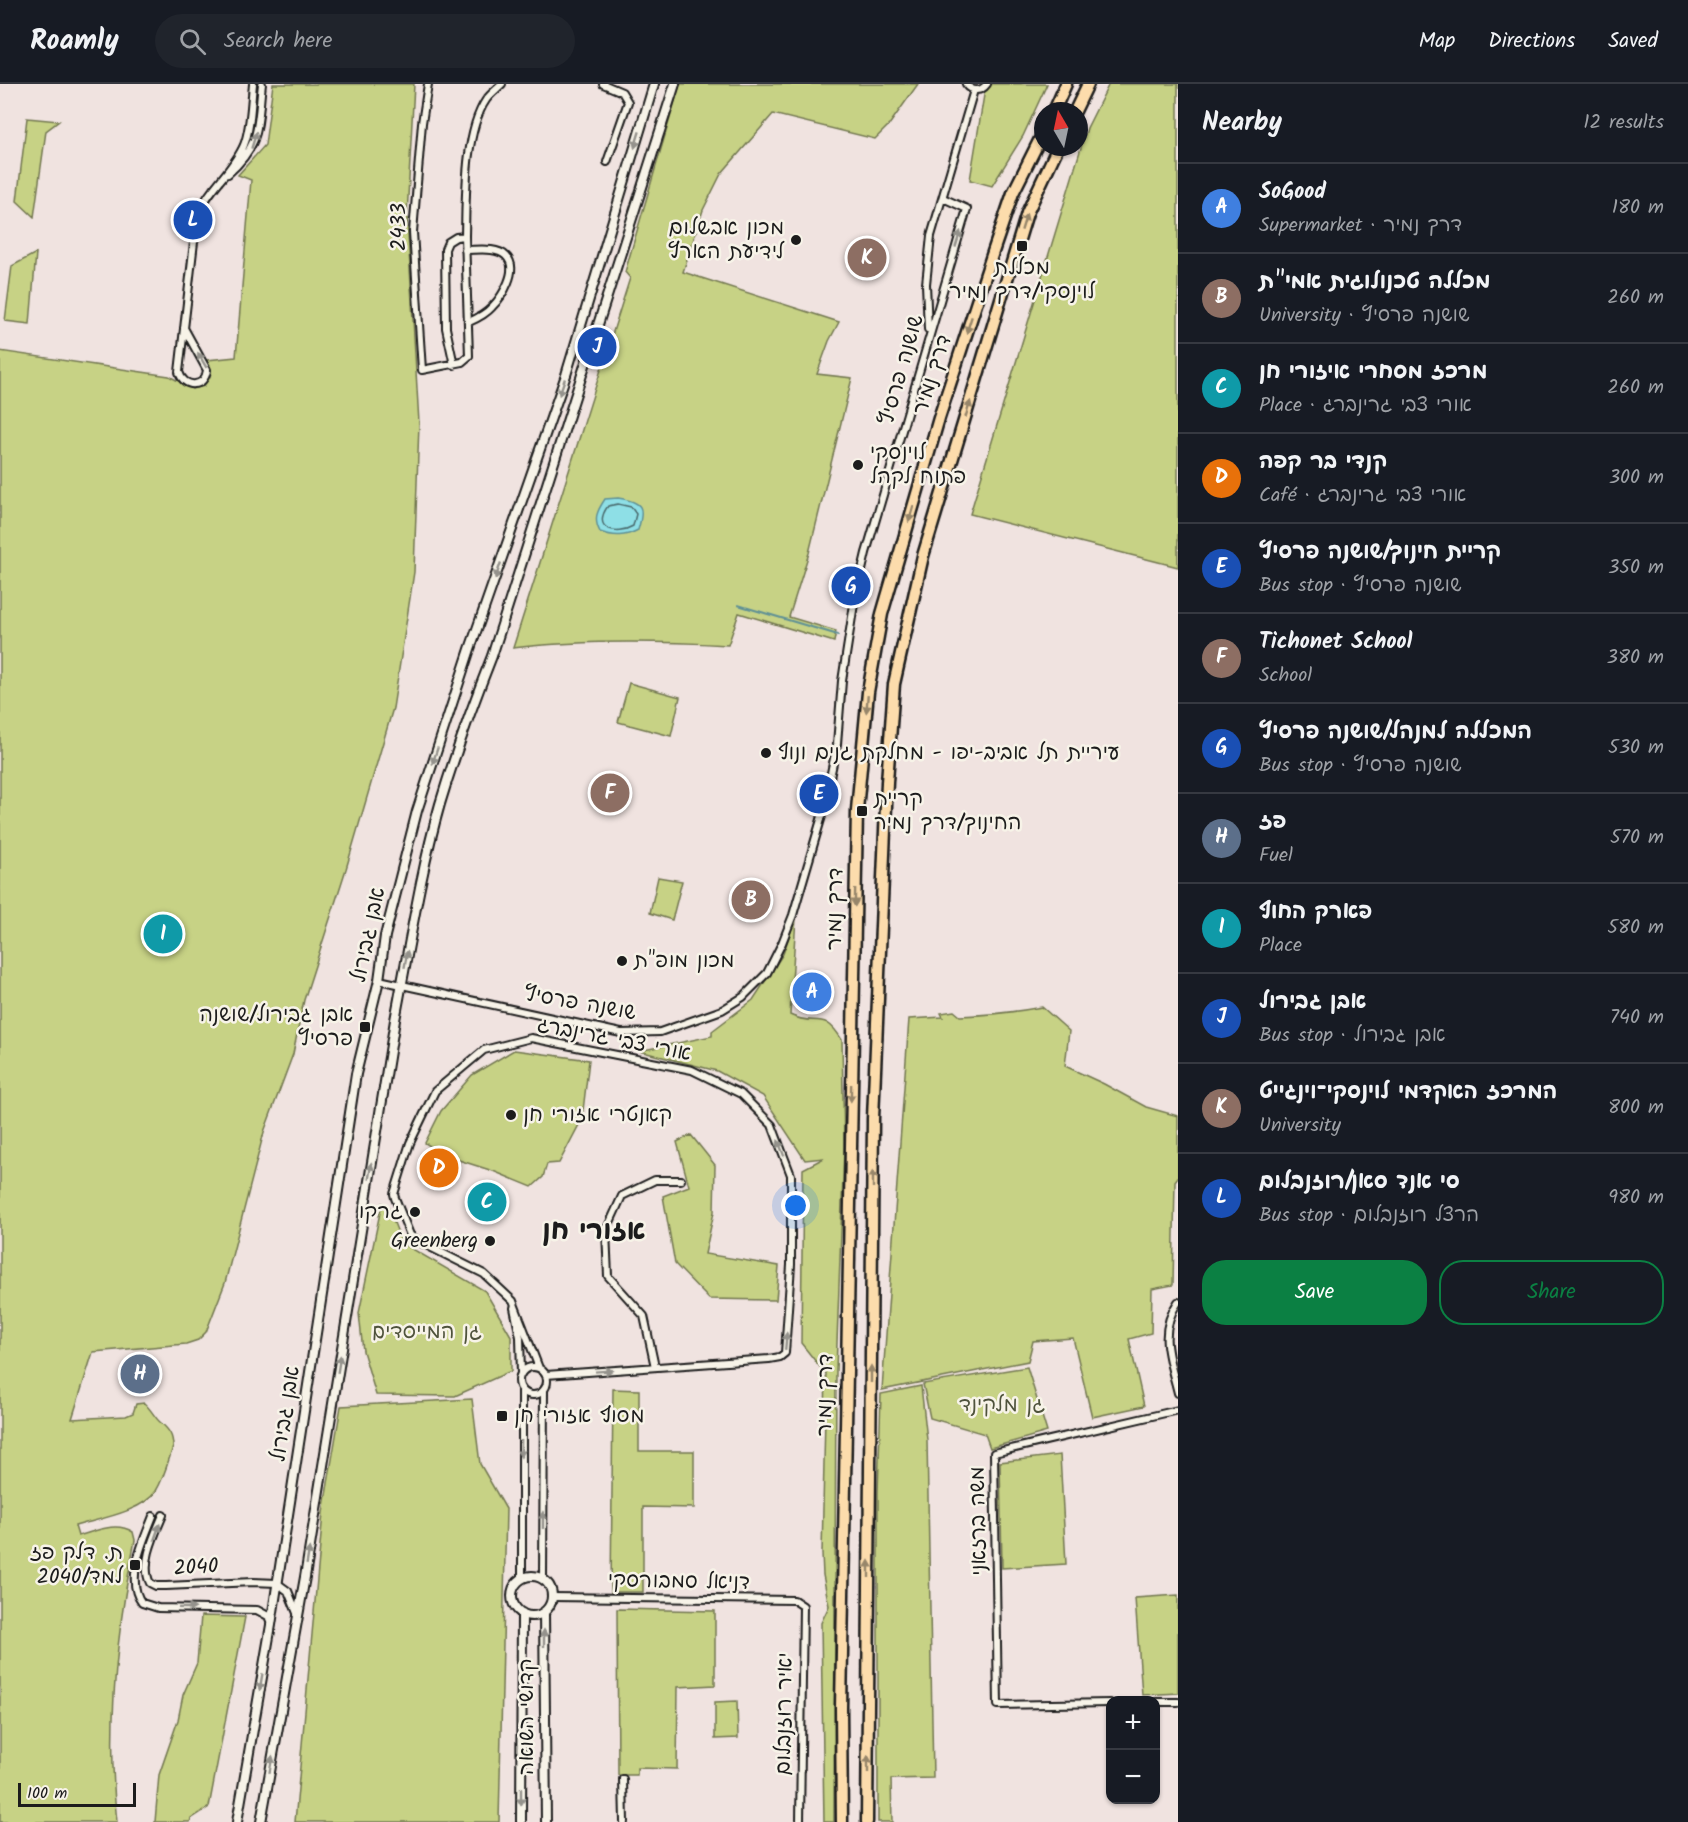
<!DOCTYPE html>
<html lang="en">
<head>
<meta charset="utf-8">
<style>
  :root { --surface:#171b24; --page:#20242c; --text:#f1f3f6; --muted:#9ea1a6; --line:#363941; --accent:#0b8043 }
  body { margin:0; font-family:Kalam,"Playpen Sans Hebrew",sans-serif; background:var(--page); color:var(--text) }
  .controls { position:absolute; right:18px; bottom:18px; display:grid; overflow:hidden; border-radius:12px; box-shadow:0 2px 4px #0004 }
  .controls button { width:54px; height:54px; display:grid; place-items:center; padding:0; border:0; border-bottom:2px solid var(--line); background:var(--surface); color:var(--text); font:30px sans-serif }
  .compass { position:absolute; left:1034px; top:18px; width:54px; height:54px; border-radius:50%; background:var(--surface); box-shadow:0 2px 4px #0004; rotate:351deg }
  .scale { position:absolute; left:18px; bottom:15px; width:118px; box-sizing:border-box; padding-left:6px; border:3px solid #1c1c1c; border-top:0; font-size:16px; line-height:21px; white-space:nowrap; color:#1c1c1c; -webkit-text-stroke:4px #f7f3e8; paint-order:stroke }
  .you { position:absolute; left:796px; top:1122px; width:21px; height:21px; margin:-15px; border:4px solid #fff; border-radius:50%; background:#1a73e8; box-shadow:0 0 0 9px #1a73e833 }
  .badge { display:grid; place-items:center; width:39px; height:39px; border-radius:50%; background:var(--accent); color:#fff; font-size:20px; font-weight:700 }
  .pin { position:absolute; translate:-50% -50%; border:3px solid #fff; box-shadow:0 2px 6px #0006 }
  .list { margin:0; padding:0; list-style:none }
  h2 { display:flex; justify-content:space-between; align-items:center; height:78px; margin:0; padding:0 24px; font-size:26px }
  h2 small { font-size:20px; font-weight:400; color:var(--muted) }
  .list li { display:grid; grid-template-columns:39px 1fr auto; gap:18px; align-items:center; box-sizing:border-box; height:90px; padding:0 24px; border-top:2px solid var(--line) }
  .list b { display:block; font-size:22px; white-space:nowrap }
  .list p { margin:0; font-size:20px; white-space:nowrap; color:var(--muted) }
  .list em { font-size:20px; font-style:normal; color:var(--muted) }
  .actions { display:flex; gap:12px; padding:18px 24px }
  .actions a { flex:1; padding:14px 0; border:2px solid var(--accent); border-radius:24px; text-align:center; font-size:21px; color:var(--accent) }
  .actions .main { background:var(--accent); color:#fff }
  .icon { flex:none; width:33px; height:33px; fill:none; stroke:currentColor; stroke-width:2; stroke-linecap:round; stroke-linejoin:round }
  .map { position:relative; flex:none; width:1178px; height:1738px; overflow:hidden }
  header { display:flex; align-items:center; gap:36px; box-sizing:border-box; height:84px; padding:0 30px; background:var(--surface); border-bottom:2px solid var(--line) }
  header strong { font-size:28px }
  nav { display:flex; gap:33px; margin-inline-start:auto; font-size:21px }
  .search { width:420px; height:54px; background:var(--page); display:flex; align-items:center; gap:15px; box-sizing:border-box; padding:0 21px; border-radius:33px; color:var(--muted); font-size:22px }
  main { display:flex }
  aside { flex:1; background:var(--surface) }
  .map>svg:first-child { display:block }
  .green { fill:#c7d285; stroke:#727750; stroke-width:1.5 }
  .water { fill:#8edfe6; stroke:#609195; stroke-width:1.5 }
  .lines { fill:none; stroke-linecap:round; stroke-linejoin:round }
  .shore { stroke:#4a6a6d; stroke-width:1.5 }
  .stream { stroke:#609195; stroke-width:2 }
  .minor-casing { stroke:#1c1c1c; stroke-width:10 }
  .tertiary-casing { stroke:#1c1c1c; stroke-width:12 }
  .trunk-casing { stroke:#1c1c1c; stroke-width:15 }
  .minor { stroke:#f7f3e8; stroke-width:6 }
  .tertiary { stroke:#f7f3e8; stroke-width:8 }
  .trunk { stroke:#fcdcac; stroke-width:10 }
  .oneway { fill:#94928c }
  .oneway2 { fill:#97866b }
  .poi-dot { fill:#1c1c1c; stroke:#f7f3e8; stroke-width:2 }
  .labels { text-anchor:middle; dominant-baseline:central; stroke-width:5; stroke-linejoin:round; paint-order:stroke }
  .street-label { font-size:21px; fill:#1c1c1c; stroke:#f7f3e8 }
  .poi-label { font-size:21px; fill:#1c1c1c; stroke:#f7f3e8; text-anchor:start }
  .park-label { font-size:21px; fill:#4f533c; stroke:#f7f3e8 }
  .district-label { font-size:27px; font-weight:bold; fill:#1c1c1c; stroke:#f7f3e8 }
</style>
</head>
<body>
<header>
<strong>Roamly</strong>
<div class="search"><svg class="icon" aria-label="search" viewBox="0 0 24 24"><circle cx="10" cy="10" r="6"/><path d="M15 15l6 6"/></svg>Search here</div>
<nav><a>Map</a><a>Directions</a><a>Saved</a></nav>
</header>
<main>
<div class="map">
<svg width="1178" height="1738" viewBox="0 0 1178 1738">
  <rect width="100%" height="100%" fill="#f0e3e0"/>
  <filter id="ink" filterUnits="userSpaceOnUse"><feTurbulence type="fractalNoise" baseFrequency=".0167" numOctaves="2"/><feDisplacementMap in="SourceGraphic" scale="12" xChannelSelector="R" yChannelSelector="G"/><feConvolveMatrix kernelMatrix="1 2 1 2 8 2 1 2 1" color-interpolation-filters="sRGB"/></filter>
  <g filter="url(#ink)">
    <path class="green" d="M 273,0 L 414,0 L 407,132 L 419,339 L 414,488 L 393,624 L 346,785 L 304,916 L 293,970 L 264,1048 L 225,1199 L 206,1248 L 198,1256 L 186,1260 L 93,1268 L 72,1335 L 126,1332 L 133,1329 L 136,1320 L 144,1319 C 151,1325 155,1334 160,1338 C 169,1346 173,1351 173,1363 C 168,1378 164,1394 156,1407 C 142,1428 98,1435 75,1442 L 78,1452 C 96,1447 116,1437 133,1448 L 135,1456 C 116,1549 106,1643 117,1738 L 0,1738 L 0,267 L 169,292 L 193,305 L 204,302 C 210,293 211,287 207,276 L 236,273 L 251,96 L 238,91 L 265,61 Z
      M 680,0 L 918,0 L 889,41 L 875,55 L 773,30 L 721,90 L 703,126 L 683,188 L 839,238 L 829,257 L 817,290 L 852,294 L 809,469 L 789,533 L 836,547 L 834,558 L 739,529 L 728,561 C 656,557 584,556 513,564 L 630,194 L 625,188 Z
      M 984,0 L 1047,0 L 1023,52 L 992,102 L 970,96 L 985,5 Z
      M 1109,0 L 1178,0 L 1178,483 L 970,430 L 1087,44 Z
      M 27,34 L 59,37 L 46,47 L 34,133 L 17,117 Z
      M 36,169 L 30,240 L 5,237 L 12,182 Z
      M 629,599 L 680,613 L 671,652 L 618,638 Z
      M 658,793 L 682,797 L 672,836 L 650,829 Z
      M 796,833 L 790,931 C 816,944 823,924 842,956 L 844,1064 L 836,1286 L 834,1738 L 824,1738 L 821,1539 L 829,1522 L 823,1491 L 822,1469 L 826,1288 L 824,1288 L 801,1259 L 803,1085 L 824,1074 L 805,1076 L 763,1012 L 717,987 L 639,967 L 712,952 L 712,947 L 753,916 L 783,870 Z
      M 1042,923 L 1069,947 L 1065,982 L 1104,1000 L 1146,1023 L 1178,1032 L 1178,1093 L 1175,1097 L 1173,1201 L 1152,1205 L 1151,1249 L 1129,1255 L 1144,1322 L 1092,1333 L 1073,1254 L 1033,1257 L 1028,1277 L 882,1306 L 909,935 L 943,933 L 941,929 L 954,927 L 960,932 C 988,931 1015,928 1042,923 Z
      M 514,966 L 589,976 L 582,1035 L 559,1079 L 547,1080 L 543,1093 L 532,1103 L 493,1087 L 446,1072 L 425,1059 L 441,1027 L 472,991 Z
      M 691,1051 L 715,1081 L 714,1128 L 705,1170 L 779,1182 L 776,1216 L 709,1215 L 675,1180 L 663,1112 L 689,1102 L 677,1058 Z
      M 382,1119 L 387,1121 L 402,1159 L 485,1207 L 511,1252 L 511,1287 L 455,1312 L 376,1311 L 363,1267 L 359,1229 Z
      M 1027,1283 L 1047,1348 L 990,1364 L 985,1350 L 930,1334 L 923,1300 Z
      M 921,1302 L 927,1356 L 933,1694 L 891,1695 L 892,1738 L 878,1738 L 878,1409 L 881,1310 Z
      M 613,1305 L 639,1306 L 639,1367 L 694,1367 L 694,1424 L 643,1423 L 643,1508 L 611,1508 Z
      M 472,1315 L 480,1380 L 506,1425 L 499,1738 L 295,1738 L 323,1429 L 341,1322 Z
      M 1060,1371 L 1066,1480 L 1002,1484 L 1000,1378 Z
      M 1178,1511 L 1178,1609 L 1142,1611 L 1135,1514 Z
      M 617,1525 L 715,1527 L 715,1601 L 678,1603 L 677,1685 L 637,1684 L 637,1691 L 618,1691 Z
      M 201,1532 L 245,1533 L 209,1723 L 191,1735 L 190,1738 L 155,1738 L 159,1691 L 178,1636 L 183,1611 L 197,1579 Z
      M 737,1617 L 738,1654 L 715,1655 L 715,1618 Z"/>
    <path class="water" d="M 618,414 C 643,418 645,423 638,446 C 625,453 614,453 600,448 C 593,435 597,427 605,415 Z"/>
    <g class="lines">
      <path class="shore" d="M 618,420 L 631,423 L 636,430 L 633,442 C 616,452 591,445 608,422 Z"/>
      <path class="stream" d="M 738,521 L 838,551"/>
      <g class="minor-casing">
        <path id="minor" d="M 428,0 L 422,39 L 413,148 L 422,286 L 462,278 L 469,272 L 465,152
          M 603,0 L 622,8 L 628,18 L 607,78
          M 966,0 C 972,8 981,8 987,0
          M 228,90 C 262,60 257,42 262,0
          M 465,166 C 478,166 497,163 506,172 C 520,185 502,213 492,223 C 486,230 478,234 469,238
          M 184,244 L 207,286 C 205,304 184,305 179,288 L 197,132 C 208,105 233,87 244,61 C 251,43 251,19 253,0
          M 928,245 L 926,200 L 931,152 L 974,6
          M 454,281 L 446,244 L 445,165 L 448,158 L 456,153 L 465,152 C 466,114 464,49 486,16 C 490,10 497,5 502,0
          M 379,896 L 621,949 L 660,948 L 722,926 L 743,913 L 767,889 L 782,859 L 793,831 L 822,732 L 837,660 L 842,597 L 854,520 L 866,469 L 967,125 L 943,114
          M 1178,1218 C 1157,1249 1170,1276 1178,1309
          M 514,1224 L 520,1253 L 521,1290
          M519 1297a14 14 0 1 1 28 0a14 14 0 1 1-28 0Z
          M 655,1283 L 644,1232 L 608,1192 L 606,1147 L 622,1112 L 655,1096 L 681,1096
          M 539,1284 L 513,1217 L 484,1190 L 418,1157 L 410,1151 L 395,1114 L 394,1110 L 410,1059 L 435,1007 L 484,966 L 531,954 L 692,986 L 741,1010 L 772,1041 L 791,1091 L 791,1181 L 785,1269 L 780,1273 L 769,1275 L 546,1291
          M 163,1431 C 155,1450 140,1480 150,1499 L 156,1502 L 166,1502 L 253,1498 L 277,1499 L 288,1507 L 297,1529
          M 153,1432 C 144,1456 124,1496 142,1519 L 158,1524 L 257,1526 L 268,1532 L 271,1539
          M 522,1494 L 522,1307
          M 543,1495 L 544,1306
          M 552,1513 L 794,1516 L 803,1522 L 800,1738
          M 1156,1618 L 1178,1618
          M 1110,1619 L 998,1621 L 994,1369 L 1178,1326
          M 623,1695 L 624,1738"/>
      </g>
      <g class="tertiary-casing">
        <path id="tertiary" d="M512 1512a20 20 0 1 1 40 0a20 20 0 1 1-40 0Z
          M 544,1528 L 546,1738
          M 237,1738 L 271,1541 L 356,990 L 379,896 L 385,852 L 417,727 L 470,565 L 566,291 L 654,0
          M 261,1738 L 305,1493 L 395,936 C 409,864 420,790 440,720 C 455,670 473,620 492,572 L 675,0
          M 521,1738 L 522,1529"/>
      </g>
      <g class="trunk-casing">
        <path id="trunk" d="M 1054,27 L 1066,0
          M 1075,27 L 1088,0
          M 842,1738 L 841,1624 L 857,726 L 868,608 L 882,530 L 939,334 L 993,168 L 1013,109 L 1043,49
          M 867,1738 L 873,1035 L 887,698 L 894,600 L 923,472 L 1027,129 L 1058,63"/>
      </g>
      <use href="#minor" class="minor"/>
      <use href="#tertiary" class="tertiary"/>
      <use href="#trunk" class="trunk"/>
    </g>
    <defs><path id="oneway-solid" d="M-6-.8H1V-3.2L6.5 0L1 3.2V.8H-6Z" transform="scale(1.5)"/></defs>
    <g class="oneway">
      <use href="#oneway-solid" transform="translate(254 56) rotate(-73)"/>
      <use href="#oneway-solid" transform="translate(637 56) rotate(107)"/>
      <use href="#oneway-solid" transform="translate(958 155) rotate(-73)"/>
      <use href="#oneway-solid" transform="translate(202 276) rotate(-120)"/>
      <use href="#oneway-solid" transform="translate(562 303) rotate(109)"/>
      <use href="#oneway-solid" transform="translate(498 487) rotate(109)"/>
      <use href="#oneway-solid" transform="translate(435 672) rotate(108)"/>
      <use href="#oneway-solid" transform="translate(406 875) rotate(-80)"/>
      <use href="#oneway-solid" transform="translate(781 1064) rotate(-111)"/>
      <use href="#oneway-solid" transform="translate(370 1087) rotate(-81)"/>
      <use href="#oneway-solid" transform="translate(786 1257) rotate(-85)"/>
      <use href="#oneway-solid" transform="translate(339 1280) rotate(-81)"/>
      <use href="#oneway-solid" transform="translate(604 1287) rotate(-4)"/>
      <use href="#oneway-solid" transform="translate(521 1365) rotate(91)"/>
      <use href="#oneway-solid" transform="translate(543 1436) rotate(-90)"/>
      <use href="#oneway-solid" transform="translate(157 1448) rotate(-71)"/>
      <use href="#oneway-solid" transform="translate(308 1472) rotate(-81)"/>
      <use href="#oneway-solid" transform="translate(187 1524) rotate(1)"/>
      <use href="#oneway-solid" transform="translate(544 1554) rotate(-90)"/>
      <use href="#oneway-solid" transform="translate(261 1598) rotate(100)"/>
      <use href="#oneway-solid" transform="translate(271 1680) rotate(-80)"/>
      <use href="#oneway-solid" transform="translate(521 1713) rotate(90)"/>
    </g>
    <g class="oneway2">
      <use href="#oneway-solid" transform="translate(1024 138) rotate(-73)"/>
      <use href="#oneway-solid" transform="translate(969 241) rotate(108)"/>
      <use href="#oneway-solid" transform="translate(968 325) rotate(-73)"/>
      <use href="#oneway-solid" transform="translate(911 430) rotate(106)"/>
      <use href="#oneway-solid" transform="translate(867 620) rotate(95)"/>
      <use href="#oneway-solid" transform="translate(855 814) rotate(91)"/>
      <use href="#oneway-solid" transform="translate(851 1009) rotate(91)"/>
      <use href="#oneway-solid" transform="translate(873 1095) rotate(-90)"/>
      <use href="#oneway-solid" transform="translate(871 1290) rotate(-90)"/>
      <use href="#oneway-solid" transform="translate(869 1485) rotate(-90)"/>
      <use href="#oneway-solid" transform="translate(868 1680) rotate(-90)"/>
    </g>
  </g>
  <g class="poi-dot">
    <circle cx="796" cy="156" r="6"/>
    <rect x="1016" y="156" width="12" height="12" rx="3"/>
    <circle cx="858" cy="381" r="6"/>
    <circle cx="766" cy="669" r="6"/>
    <rect x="856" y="721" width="12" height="12" rx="3"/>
    <circle cx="622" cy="877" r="6"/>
    <rect x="359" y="937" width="12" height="12" rx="3"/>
    <circle cx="511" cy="1031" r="6"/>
    <circle cx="415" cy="1128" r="6"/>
    <circle cx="490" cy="1157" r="6"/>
    <rect x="496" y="1326" width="12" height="12" rx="3"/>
    <rect x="129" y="1475" width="12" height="12" rx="3"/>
  </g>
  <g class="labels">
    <g class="street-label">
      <text transform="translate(399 143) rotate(-90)">2433</text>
      <text transform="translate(902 286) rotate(-74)">שושנה פרסיץ</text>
      <text transform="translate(933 291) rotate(-72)">דרך נמיר</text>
      <text transform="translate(836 825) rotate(-89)">דרך נמיר</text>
      <text transform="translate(369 851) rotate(-78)">אבן גבירול</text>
      <text transform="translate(580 920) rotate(10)">שושנה פרסיץ</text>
      <text transform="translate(614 956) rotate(11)">אורי צבי גרינברג</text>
      <text transform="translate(826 1311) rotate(-89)">דרך נמיר</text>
      <text transform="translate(286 1330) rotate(-81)">אבן גבירול</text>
      <text transform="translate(979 1437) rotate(-91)">משה ברזאני</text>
      <text transform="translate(196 1484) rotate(-3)">2040</text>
      <text transform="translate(679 1498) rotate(1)">דניאל סמבורסקי</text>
      <text transform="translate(785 1630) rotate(-89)">יאיר רוזנבלום</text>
      <text transform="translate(527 1633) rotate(-90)">קדושי השואה</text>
    </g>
    <g class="poi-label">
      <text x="784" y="144" text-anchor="end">מכון אבשלום<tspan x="784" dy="24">לידיעת הארץ</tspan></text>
      <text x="1022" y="184" text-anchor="middle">מכללת<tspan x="1022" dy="24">לוינסקי/דרך נמיר</tspan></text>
      <text x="870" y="369">לוינסקי<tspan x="870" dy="24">פתוח לקהל</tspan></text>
      <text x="778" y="669">עיריית תל אביב-יפו - מחלקת גנים ונוף</text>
      <text x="874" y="715">קריית<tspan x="874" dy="24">החינוך/דרך נמיר</tspan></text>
      <text x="634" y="877">מכון מופ"ת</text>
      <text x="353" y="931" text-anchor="end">אבן גבירול/שושנה<tspan x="353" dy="24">פרסיץ</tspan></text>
      <text x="523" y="1031">קאנטרי אזורי חן</text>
      <text x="403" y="1128" text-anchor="end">גרקו</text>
      <text x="478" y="1157" text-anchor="end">Greenberg</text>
      <text x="514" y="1332">מסוף אזורי חן</text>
      <text x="123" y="1469" text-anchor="end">ת. דלק פז<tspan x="123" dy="24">למד/2040</tspan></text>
    </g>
    <g class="park-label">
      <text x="427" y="1248">גן המייסדים</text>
      <text x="1002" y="1321">גן מלקינד</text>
    </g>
    <g class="district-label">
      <text x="594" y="1147">אזורי חן</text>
    </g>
  </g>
</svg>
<div class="controls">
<button>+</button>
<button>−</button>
</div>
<svg class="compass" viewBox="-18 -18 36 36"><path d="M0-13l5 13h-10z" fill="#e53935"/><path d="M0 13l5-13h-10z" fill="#9ea1a6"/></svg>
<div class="scale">100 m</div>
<div class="you"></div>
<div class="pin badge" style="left:812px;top:908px;background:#3f7fe0">A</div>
<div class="pin badge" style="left:751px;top:816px;background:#8d6e63">B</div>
<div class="pin badge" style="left:487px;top:1118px;background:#0f9aa8">C</div>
<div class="pin badge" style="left:439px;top:1084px;background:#e8710a">D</div>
<div class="pin badge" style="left:819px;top:710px;background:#1a4fb4">E</div>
<div class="pin badge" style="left:610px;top:709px;background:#8d6e63">F</div>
<div class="pin badge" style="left:851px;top:502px;background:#1a4fb4">G</div>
<div class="pin badge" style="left:140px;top:1290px;background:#5c6f8a">H</div>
<div class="pin badge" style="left:163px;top:850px;background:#0f9aa8">I</div>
<div class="pin badge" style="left:597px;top:263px;background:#1a4fb4">J</div>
<div class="pin badge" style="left:867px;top:174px;background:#8d6e63">K</div>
<div class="pin badge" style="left:193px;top:136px;background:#1a4fb4">L</div>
</div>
<aside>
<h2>Nearby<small>12 results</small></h2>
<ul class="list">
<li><span class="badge" style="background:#3f7fe0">A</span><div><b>SoGood</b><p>Supermarket · דרך נמיר</p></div><em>180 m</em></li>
<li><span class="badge" style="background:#8d6e63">B</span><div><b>מכללה טכנולוגית אמי&quot;ת</b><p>University · שושנה פרסיץ</p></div><em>260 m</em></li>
<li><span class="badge" style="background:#0f9aa8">C</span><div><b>מרכז מסחרי איזורי חן</b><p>Place · אורי צבי גרינברג</p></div><em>260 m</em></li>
<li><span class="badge" style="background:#e8710a">D</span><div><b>קנדי בר קפה</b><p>Café · אורי צבי גרינברג</p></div><em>300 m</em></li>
<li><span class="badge" style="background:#1a4fb4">E</span><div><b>קריית חינוך/שושנה פרסיץ</b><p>Bus stop · שושנה פרסיץ</p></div><em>350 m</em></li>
<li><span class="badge" style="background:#8d6e63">F</span><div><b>Tichonet School</b><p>School</p></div><em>380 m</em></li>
<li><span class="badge" style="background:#1a4fb4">G</span><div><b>המכללה למנהל/שושנה פרסיץ</b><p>Bus stop · שושנה פרסיץ</p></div><em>530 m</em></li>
<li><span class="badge" style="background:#5c6f8a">H</span><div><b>פז</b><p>Fuel</p></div><em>570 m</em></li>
<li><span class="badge" style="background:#0f9aa8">I</span><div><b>פארק החוף</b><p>Place</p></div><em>580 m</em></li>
<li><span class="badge" style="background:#1a4fb4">J</span><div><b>אבן גבירול</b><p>Bus stop · אבן גבירול</p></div><em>740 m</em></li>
<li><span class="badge" style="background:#8d6e63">K</span><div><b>המרכז האקדמי לוינסקי־וינגייט</b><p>University</p></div><em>800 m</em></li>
<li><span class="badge" style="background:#1a4fb4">L</span><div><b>סי אנד סאן/רוזנבלום</b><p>Bus stop · הרצל רוזנבלום</p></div><em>980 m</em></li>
</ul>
<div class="actions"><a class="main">Save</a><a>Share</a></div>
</aside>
</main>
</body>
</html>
